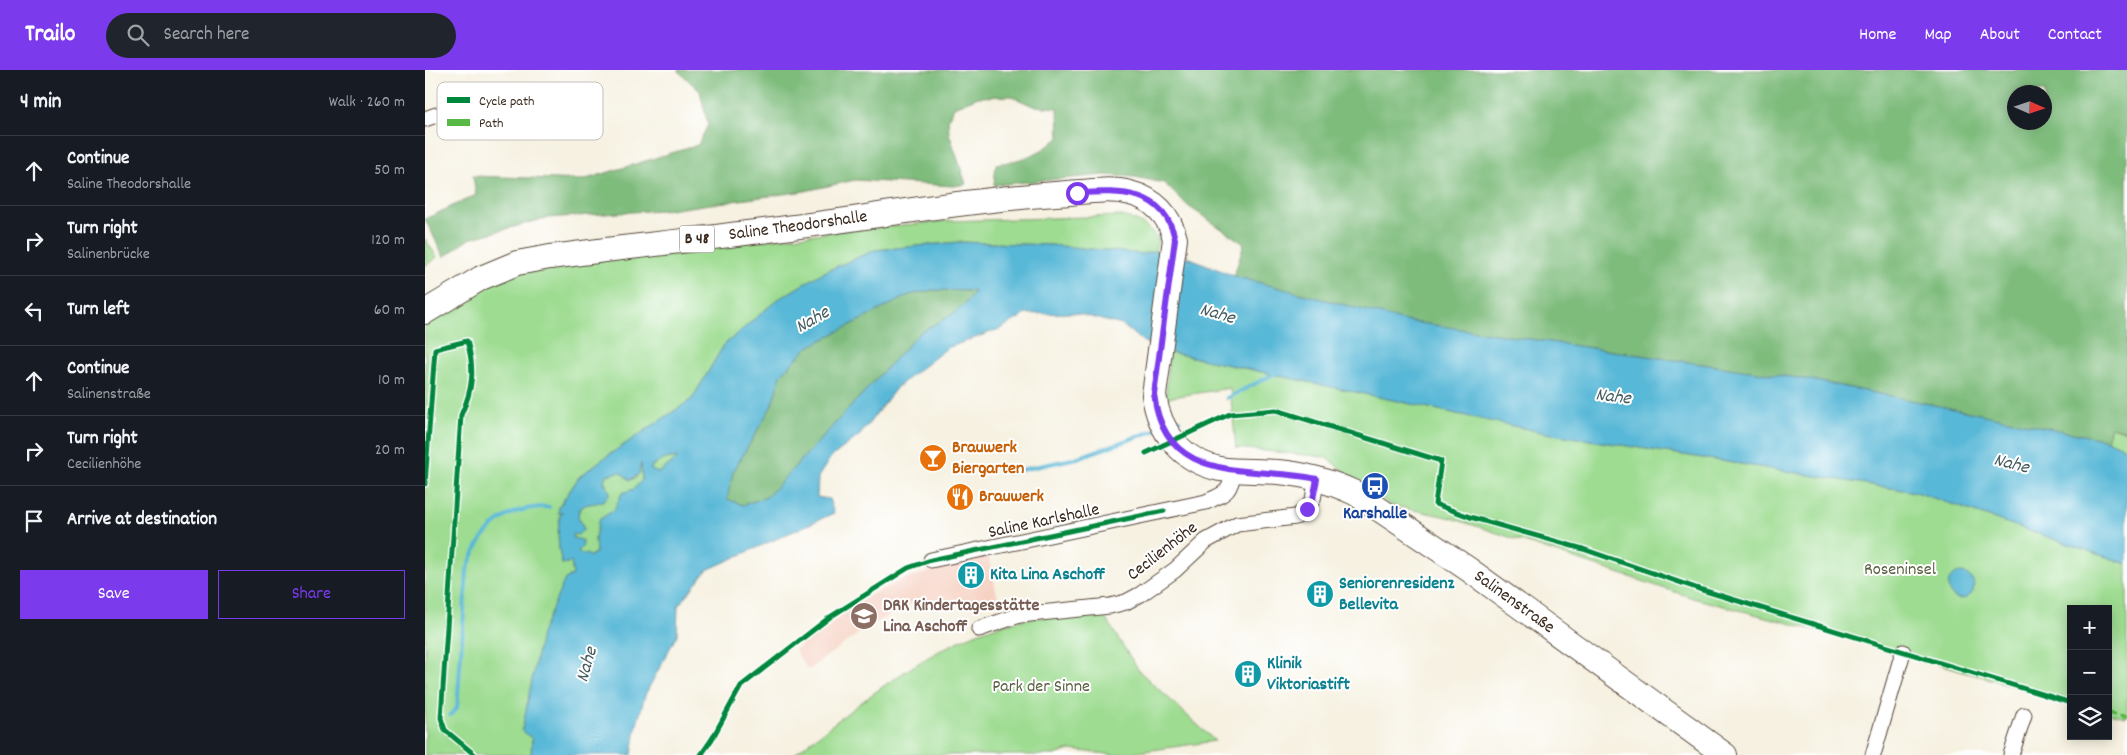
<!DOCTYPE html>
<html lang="en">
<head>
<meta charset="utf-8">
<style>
  :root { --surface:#171b24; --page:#20242c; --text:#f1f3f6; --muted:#9ea1a6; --line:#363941; --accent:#7c3aed }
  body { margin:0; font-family:Dekko,sans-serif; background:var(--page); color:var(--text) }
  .controls { position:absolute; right:15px; bottom:15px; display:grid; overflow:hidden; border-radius:0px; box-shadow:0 2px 12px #0003 }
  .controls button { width:45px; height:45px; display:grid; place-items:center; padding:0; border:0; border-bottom:1px solid var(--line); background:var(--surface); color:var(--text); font:25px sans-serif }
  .compass { position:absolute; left:1582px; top:15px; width:45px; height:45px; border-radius:50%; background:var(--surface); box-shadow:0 2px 12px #0003; rotate:93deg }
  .stop { position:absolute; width:15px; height:15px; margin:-11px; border:4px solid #7c3aed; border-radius:50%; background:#fff }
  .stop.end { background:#7c3aed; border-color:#fff; box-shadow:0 1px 5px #0008 }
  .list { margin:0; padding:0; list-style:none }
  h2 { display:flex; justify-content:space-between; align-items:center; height:65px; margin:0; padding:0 20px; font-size:21px }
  h2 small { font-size:16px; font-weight:400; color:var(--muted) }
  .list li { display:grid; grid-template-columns:32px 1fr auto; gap:15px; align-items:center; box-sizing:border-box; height:70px; padding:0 20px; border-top:1px solid var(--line) }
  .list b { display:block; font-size:19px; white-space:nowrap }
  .list p { margin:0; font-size:16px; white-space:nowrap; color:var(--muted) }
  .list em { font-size:16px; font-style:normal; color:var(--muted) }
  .actions { display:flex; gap:10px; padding:15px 20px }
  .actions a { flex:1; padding:11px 0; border:1px solid var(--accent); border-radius:0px; text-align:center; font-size:18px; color:var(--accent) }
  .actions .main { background:var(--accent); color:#fff }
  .icon { flex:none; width:28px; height:28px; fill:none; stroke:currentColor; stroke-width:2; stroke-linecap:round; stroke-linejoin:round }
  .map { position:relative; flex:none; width:1702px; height:685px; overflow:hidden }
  header { display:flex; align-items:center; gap:30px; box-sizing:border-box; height:70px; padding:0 25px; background:var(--accent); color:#fff }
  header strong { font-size:24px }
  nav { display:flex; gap:28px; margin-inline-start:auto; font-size:18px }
  .search { width:350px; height:45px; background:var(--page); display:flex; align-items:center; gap:12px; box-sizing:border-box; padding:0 18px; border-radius:28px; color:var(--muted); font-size:19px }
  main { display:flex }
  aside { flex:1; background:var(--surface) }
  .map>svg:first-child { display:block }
  .built { fill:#f6d2c3 }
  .green { fill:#9edc91; stroke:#6c8358 }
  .forest { fill:#7ebc7b; stroke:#5c734c; fill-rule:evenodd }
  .water { fill:#59b8d7; stroke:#4a717a; fill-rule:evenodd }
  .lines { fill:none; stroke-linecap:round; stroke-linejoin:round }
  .stream { stroke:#59b8d7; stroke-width:4 }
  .minor-casing { stroke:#57483b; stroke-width:17 }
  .primary-casing { stroke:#57483b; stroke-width:26 }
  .minor { stroke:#fff; stroke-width:15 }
  .primary { stroke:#fff; stroke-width:24 }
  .quiet { stroke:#58b947; stroke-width:4; stroke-dasharray:8 4; stroke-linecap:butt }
  .cycleway-casing { stroke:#fff; stroke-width:8 }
  .cycleway { stroke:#00873e; stroke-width:5 }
  .route { stroke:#7c3aed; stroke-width:6 }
  .labels { text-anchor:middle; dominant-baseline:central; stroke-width:4; stroke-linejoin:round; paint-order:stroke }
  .shield { fill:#fff; stroke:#766a62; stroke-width:1 }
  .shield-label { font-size:16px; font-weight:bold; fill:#3b2a1e }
  .street-label { font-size:18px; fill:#3b2a1e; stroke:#fff }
  .food-label { font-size:18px; font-weight:bold; fill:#c56008; stroke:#fff; text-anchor:start }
  .transit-label { font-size:18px; font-weight:bold; fill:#164399; stroke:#fff }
  .park-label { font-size:18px; fill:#595f40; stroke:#fff }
  .culture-label { font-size:18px; font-weight:bold; fill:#0d838f; stroke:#fff; text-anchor:start }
  .education-label { font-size:18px; font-weight:bold; fill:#785e54; stroke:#fff; text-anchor:start }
  .water-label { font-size:19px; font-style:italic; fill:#465c5f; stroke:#fff }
  .key { fill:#fff; stroke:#c4bfbc; stroke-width:1 }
  .key-label { font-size:14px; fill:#3b2a1e }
</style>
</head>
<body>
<header>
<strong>Trailo</strong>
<div class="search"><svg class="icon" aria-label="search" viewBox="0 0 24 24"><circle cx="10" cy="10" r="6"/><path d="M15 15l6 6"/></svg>Search here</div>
<nav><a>Home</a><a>Map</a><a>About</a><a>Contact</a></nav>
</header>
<main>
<aside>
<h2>4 min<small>Walk · 260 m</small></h2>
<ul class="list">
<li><svg class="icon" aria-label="ahead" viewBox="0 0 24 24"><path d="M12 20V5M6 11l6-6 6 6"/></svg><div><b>Continue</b><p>Saline Theodorshalle</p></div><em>50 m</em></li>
<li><svg class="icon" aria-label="right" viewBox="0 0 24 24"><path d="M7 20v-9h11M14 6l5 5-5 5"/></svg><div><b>Turn right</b><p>Salinenbrücke</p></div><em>120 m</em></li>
<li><svg class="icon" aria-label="left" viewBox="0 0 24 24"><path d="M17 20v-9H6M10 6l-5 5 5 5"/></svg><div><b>Turn left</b></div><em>60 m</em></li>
<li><svg class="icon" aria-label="ahead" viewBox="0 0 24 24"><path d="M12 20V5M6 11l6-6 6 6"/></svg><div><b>Continue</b><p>Salinenstraße</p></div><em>10 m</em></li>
<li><svg class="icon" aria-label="right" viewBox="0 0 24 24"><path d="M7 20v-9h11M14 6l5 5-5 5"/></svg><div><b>Turn right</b><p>Cecilienhöhe</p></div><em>20 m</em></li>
<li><svg class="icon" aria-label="arrive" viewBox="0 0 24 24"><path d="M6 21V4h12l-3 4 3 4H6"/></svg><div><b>Arrive at destination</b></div></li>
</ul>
<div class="actions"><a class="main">Save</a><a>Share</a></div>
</aside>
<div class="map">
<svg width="1702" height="685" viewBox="0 0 1702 685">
  <rect width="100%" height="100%" fill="#fff"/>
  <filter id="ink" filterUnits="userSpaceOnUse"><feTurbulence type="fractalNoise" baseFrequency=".02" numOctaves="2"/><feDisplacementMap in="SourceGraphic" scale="10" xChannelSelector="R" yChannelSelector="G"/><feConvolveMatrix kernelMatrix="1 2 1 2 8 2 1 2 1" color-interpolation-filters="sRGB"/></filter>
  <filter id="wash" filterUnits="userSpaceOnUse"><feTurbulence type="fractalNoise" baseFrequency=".0096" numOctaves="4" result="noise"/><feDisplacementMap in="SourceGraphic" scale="20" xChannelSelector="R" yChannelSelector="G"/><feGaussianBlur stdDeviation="1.12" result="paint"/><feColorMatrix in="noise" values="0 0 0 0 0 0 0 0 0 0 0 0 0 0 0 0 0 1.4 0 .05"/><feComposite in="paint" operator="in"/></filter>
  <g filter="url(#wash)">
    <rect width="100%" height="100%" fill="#f6f1e1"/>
    <path class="built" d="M 563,485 L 573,529 L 484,534 L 441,558 L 383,600 L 370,580 L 442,527 L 479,509 Z"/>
    <path class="green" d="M 697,146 C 712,150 723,156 733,168 L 730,181 L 717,184 L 626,175 L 534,172 L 450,180 L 397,203 L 352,230 L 299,275 L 267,329 L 175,391 L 154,407 L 134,437 L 134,442 L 138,443 L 138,445 L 135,445 C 132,462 133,477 137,494 L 146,492 L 148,505 L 107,669 L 106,685 L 0,685 L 0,251 L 94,199 L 434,159 L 522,151 Z
      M 0,169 L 12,187 L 0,196 Z
      M 744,282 L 1121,363 L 1491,422 L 1702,494 L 1702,647 L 1683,643 L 1683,539 L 1646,539 L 1646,633 L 1478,583 L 1268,528 L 1027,448 L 965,435 L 900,387 L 811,378 L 805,318 L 741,328 Z
      M 1686,357 L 1702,362 L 1702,379 L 1682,370 Z
      M 252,387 L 252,389 L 233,403 L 226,400 L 227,396 L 240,389 Z
      M 216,392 L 217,410 L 209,419 L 197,423 L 189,440 L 174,450 L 170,468 L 171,482 L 165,486 L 155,484 L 148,464 L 158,454 L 153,447 L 153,442 L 161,433 L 166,434 L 182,415 L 178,409 L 181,405 L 195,402 L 205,410 L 211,408 Z
      M 677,543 L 714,601 L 790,671 L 692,685 L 645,680 L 630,685 L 368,685 C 435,634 512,566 597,550 C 623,545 651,545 677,543 Z"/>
    <path class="forest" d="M 252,0 L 1702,0 L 1702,361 L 1686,357 L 1682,370 L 1386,310 L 981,251 L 809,206 L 819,174 L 763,136 L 739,113 L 710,107 L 679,105 L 569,115 L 571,94 C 599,90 612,85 634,68 L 633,38 L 608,36 L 586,26 L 553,27 L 529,37 L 523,49 L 524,63 L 541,114 L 529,116 L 430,110 L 380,121 L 250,139 L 122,148 L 44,169 L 19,187 L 0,149 L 51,125 L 48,106 L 158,110 L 273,75 L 283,55 L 275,21 ZM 1590,22 L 1620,22 L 1620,52 L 1590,52 Z
      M 507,220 L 549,221 C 539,242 514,252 494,263 L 342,427 L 318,435 L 301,429 L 308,402 L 346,337 L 356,305 L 366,294 L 383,277 L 484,225 Z"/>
    <path class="water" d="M 534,172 L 626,175 L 717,184 L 730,181 L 758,185 L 809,206 L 981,251 L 1386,310 L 1682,370 L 1702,379 L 1702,494 L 1491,422 L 1121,363 L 744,282 L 719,272 L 697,255 L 650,243 L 601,244 L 577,258 L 522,278 L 472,317 L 435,365 L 406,387 L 393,407 L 392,427 L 404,429 L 409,443 L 282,500 L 253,536 L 252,565 L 220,625 L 211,658 L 207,685 L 106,685 L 107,669 L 97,660 L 116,564 L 140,509 L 148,505 L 146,492 L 137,494 C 133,478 132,462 135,445 L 138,443 L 133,443 L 134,437 L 154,407 L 175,391 L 267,329 L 299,275 L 352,230 L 397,203 L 450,180 ZM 507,220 L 549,221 C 539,242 513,252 494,263 L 342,427 L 318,435 L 302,429 L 308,402 L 346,337 L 356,305 L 366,294 L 383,277 L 484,225 ZM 252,387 L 252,389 L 233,403 L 226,400 L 227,395 L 240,389 ZM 216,393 L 217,410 L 209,419 L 197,423 L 189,440 L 174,450 L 170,468 L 171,483 L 165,486 L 161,484 L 155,484 L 153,481 L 158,476 L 157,470 L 148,468 L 148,464 L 153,465 L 159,459 L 153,447 C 154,425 177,442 185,422 L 179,412 L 181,405 L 195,402 L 205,410 L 214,404 Z
      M1523 516a13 13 0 1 1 26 0a13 13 0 1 1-26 0Z"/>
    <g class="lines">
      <path class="stream" d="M 802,328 L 851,303
        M 747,353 L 754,350
        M 582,403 L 652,388 L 731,360
        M 25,645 L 32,638 L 42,500 C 56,459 80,436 124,437"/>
    </g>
  </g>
  <g filter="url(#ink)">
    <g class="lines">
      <g class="minor-casing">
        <path id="minor" d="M 0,49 L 11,45
          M 506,490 L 781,432 C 801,423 805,423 809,400
          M 554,559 L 595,545 L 685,536 L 701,532 L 716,524 L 750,500 L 781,471 L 812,454 L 871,447 L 882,439 L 888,429 L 892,409
          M 1448,685 L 1478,582
          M 1586,685 L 1599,645"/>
      </g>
      <g class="primary-casing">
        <g id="primary">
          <path id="s1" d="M 0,242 L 56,208 L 92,193 L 125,187 C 228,174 331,163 434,148 C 499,138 564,129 630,124 C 654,123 682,117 705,123 C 729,129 745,146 750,169 L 729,325 C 734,362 757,391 795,399 C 814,402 834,400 853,402 C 880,404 906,412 930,423 L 1043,499 L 1300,685"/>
        </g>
      </g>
      <use href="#minor" class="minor"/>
      <use href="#primary" class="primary"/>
      <path class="quiet" d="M 1683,643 L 1702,647"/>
      <g class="cycleway-casing">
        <path id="cycleway" d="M 721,383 L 805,344 L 851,340 L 1016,391 L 1010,434 L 1045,447 L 1158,479 L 1274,519 L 1646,633
          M 0,414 L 10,279 L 42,271 C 50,299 48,319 36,345 L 16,648 L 20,660 L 50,685
          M 276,685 L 287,669 L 316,616 L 405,547 L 483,498 L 506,490 L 739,441"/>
      </g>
      <use href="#cycleway" class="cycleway"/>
    </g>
  </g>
  <g class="lines" filter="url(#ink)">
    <path class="route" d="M 652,123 C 694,121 739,118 750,169 L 729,324 C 740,417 826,395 892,409 L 888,429 L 882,439"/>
  </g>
  <defs>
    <g id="bar-disc" transform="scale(1.4375)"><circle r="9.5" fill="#e8710a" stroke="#fff"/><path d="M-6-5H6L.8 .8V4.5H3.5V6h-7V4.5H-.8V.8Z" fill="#fff"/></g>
    <g id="bus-disc" transform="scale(1.4375)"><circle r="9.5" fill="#1a4fb4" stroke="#fff"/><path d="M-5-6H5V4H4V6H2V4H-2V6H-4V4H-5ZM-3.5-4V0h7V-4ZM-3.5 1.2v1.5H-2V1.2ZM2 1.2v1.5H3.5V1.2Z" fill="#fff"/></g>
    <g id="restaurant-disc" transform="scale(1.4375)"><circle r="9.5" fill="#e8710a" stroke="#fff"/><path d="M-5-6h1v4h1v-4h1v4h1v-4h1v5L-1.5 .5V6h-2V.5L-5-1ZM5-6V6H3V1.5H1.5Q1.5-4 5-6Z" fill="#fff"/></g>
    <g id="building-disc" transform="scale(1.4375)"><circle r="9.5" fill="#0f9aa8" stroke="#fff"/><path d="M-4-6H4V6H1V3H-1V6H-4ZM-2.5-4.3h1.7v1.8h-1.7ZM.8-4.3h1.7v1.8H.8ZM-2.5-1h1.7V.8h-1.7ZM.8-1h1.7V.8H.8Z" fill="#fff"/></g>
    <g id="school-disc" transform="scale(1.4375)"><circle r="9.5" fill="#8d6e63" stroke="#fff"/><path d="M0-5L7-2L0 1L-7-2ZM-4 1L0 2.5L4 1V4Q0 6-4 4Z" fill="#fff"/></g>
  </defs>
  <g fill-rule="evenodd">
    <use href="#bar-disc" x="508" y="388"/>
    <use href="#bus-disc" x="950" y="416"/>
    <use href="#restaurant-disc" x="535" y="427"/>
    <use href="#building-disc" x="546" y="505"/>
    <use href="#building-disc" x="895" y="524"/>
    <use href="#school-disc" x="439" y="546"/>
    <use href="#building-disc" x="823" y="604"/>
  </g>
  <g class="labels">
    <rect class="shield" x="254.5" y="155.5" width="35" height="27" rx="4"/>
    <g class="shield-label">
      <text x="272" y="169">B 48</text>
    </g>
    <g class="street-label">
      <text stroke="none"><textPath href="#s1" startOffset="388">Saline Theodorshalle</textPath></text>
      <text transform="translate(619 452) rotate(-12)">Saline Karlshalle</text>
      <text transform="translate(738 482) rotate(-38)">Cecilienhöhe</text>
      <text stroke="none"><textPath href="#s1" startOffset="1385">Salinenstraße</textPath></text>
    </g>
    <g class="food-label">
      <text x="527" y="378">Brauwerk<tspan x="527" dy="21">Biergarten</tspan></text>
      <text x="554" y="427">Brauwerk</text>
    </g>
    <g class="transit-label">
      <text x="950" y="444">Karshalle</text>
    </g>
    <g class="park-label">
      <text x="1475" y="500">Roseninsel</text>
      <text x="616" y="617">Park der Sinne</text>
    </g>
    <g class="culture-label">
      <text x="565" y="505">Kita Lina Aschoff</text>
      <text x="914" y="514">Seniorenresidenz<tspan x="914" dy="21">Bellevita</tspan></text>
      <text x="842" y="594">Klinik<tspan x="842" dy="21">Viktoriastift</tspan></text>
    </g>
    <g class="education-label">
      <text x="458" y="536">DRK Kindertagesstätte<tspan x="458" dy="21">Lina Aschoff</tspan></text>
    </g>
    <g class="water-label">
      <text transform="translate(792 245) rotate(16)">Nahe</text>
      <text transform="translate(388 251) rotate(-30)">Nahe</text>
      <text transform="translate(1188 328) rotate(7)">Nahe</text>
      <text transform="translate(1586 395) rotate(14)">Nahe</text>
      <text transform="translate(163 595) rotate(-74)">Nahe</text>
    </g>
  </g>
  <rect x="12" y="12" width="166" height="58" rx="8" class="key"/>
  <rect x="22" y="27" width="23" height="6" fill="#00873e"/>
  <rect x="22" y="49" width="23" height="7" fill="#58b947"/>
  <g class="key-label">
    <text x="54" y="35">Cycle path</text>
    <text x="54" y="57">Path</text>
  </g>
</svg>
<div class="controls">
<button>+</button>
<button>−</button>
<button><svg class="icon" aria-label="layers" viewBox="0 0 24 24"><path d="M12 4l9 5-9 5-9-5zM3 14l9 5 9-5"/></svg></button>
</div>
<svg class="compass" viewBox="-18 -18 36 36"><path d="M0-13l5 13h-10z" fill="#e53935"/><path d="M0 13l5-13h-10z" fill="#9ea1a6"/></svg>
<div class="stop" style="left:652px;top:123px"></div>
<div class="stop end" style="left:882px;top:439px"></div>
</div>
</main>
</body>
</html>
